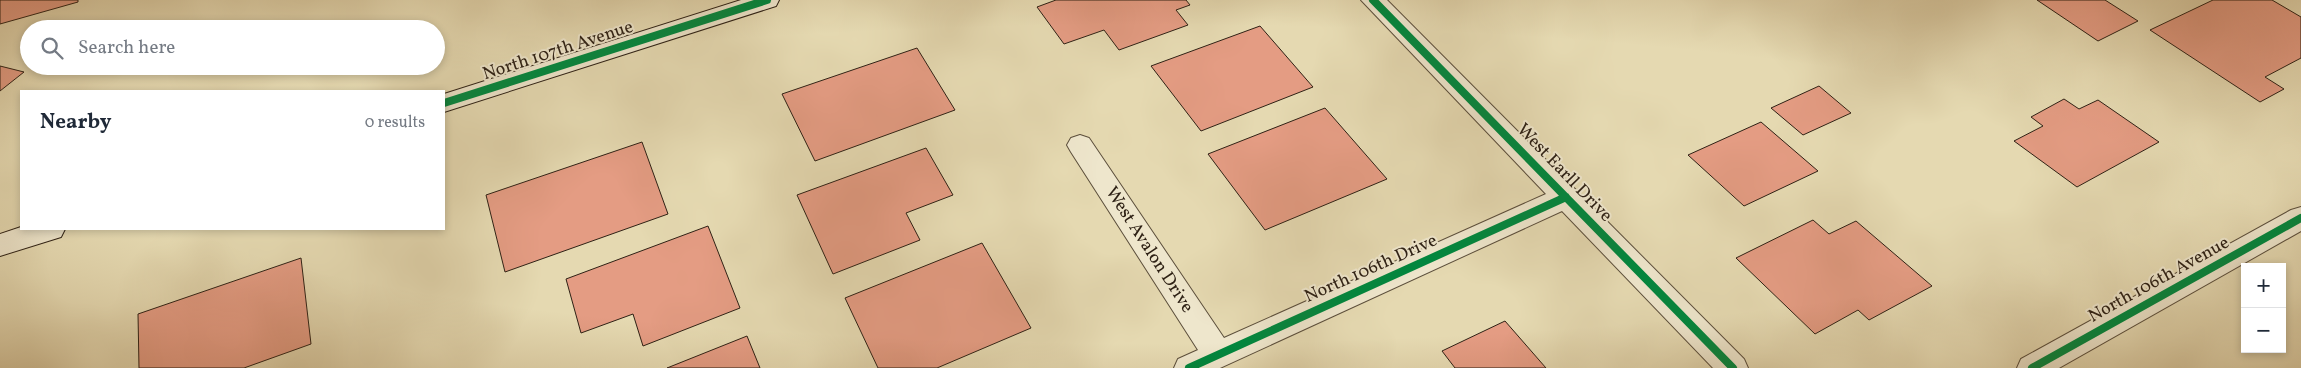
<!DOCTYPE html>
<html lang="en">
<head>
<meta charset="utf-8">
<style>
  :root { --surface:#fff; --page:#f6f6f7; --text:#1f2937; --muted:#747a83; --line:#e0e1e3 }
  body { margin:0; font-family:Vollkorn,serif; background:var(--page); color:var(--text) }
  .controls { position:absolute; right:15px; bottom:15px; display:grid; overflow:hidden; border-radius:0px; box-shadow:0 2px 8px #0003 }
  .controls button { width:45px; height:45px; display:grid; place-items:center; padding:0; border:0; border-bottom:1px solid var(--line); background:var(--surface); color:var(--text); font:25px sans-serif }
  .list { margin:0; padding:0; list-style:none }
  h2 { display:flex; justify-content:space-between; align-items:center; height:65px; margin:0; padding:0 20px; font-size:21px }
  h2 small { font-size:16px; font-weight:400; color:var(--muted) }
  .icon { flex:none; width:28px; height:28px; fill:none; stroke:currentColor; stroke-width:2; stroke-linecap:round; stroke-linejoin:round }
  .map { position:relative; flex:none; width:2301px; height:368px; overflow:hidden }
  .search { position:absolute; background:var(--surface); box-shadow:0 2px 8px #0003; left:20px; top:20px; width:425px; height:55px; display:flex; align-items:center; gap:12px; box-sizing:border-box; padding:0 18px; border-radius:28px; color:var(--muted); font-size:19px }
  .panel { position:absolute; background:var(--surface); box-shadow:0 2px 8px #0003; left:20px; top:90px; width:425px; height:140px; border-radius:0px }
  .map>svg:first-child { display:block }
  .building { fill:#e49c83; stroke:#2e2115 }
  .lines { fill:none; stroke-linecap:round; stroke-linejoin:round }
  .street-casing { stroke:#5c4f3c; stroke-width:2 }
  .secondary-casing { stroke:#2e2115; stroke-width:2 }
  .street { fill:#eee6cc; fill-rule:evenodd }
  .secondary { fill:#eee6cc; fill-rule:evenodd }
  .cycleway-casing { stroke:#eee6cc; stroke-width:11 }
  .cycleway { stroke:#00873e; stroke-width:8 }
  .labels { text-anchor:middle; dominant-baseline:central; stroke-width:4; stroke-linejoin:round; paint-order:stroke }
  .street-label { font-size:18px; fill:#2e2115; stroke:#eee6cc }
</style>
</head>
<body>
<div class="map">
<svg width="2301" height="368" viewBox="0 0 2301 368">
  <rect width="100%" height="100%" fill="#e5d9b1"/>
  <filter id="stains"><feTurbulence type="fractalNoise" baseFrequency=".004" numOctaves="4"/><feColorMatrix values="0 0 0 0 .2 0 0 0 0 .09 0 0 0 0 .02 0 0 0 .5 -.17"/></filter>
  <radialGradient id="worn" r=".72"><stop offset=".6" stop-color="#630" stop-opacity="0"/><stop offset="1" stop-color="#630" stop-opacity=".3"/></radialGradient>
  <path class="building" d="M 0,0 L 78,0 L 78,2 L 0,24 Z
    M 1056,0 L 1186,0 L 1190,5 L 1176,10 L 1188,25 L 1119,50 L 1104,30 L 1064,44 L 1037,7 Z
    M 2037,0 L 2105,0 L 2138,21 L 2098,41 Z
    M 2213,0 L 2272,0 L 2301,17 L 2301,58 L 2265,77 L 2284,89 L 2260,102 L 2150,30 Z
    M 1260,26 L 1313,87 L 1201,131 L 1151,66 Z
    M 917,48 L 955,110 L 815,161 L 782,94 Z
    M 0,66 L 24,72 L 0,91 Z
    M 1819,86 L 1851,113 L 1803,135 L 1771,108 Z
    M 2064,99 L 2079,109 L 2098,100 L 2159,142 L 2077,187 L 2014,141 L 2043,126 L 2031,117 Z
    M 1325,108 L 1387,179 L 1265,230 L 1208,154 Z
    M 1761,122 L 1818,171 L 1744,206 L 1688,155 Z
    M 642,142 L 668,214 L 505,272 L 486,195 Z
    M 926,148 L 953,195 L 906,213 L 920,240 L 833,274 L 797,195 Z
    M 1813,220 L 1829,234 L 1856,221 L 1932,286 L 1869,320 L 1858,310 L 1815,334 L 1736,258 Z
    M 708,226 L 740,308 L 643,346 L 633,314 L 581,333 L 566,279 Z
    M 982,243 L 1031,328 L 937,368 L 878,368 L 845,298 Z
    M 301,258 L 311,344 L 244,368 L 139,368 L 138,314 Z
    M 1505,321 L 1546,368 L 1455,368 L 1442,351 Z
    M 747,336 L 760,368 L 667,368 Z"/>
  <g class="lines">
    <g class="street-casing">
      <path id="street" d="M 1361,0 L 1387,0 L 1744,359 L 1748,368 L 1713,368 L 1562,211 L 1220,368 L 1174,368 L 1178,359 L 1198,350 L 1071,152 L 1067,145 L 1071,138 L 1080,135 L 1089,138 L 1224,338 L 1546,194 Z
        M 2301,207 L 2301,231 L 2059,368 L 2017,368 L 2021,359 L 2291,210 Z"/>
    </g>
    <g class="secondary-casing">
      <path id="secondary" d="M 741,0 L 779,0 L 776,6 L 444,112 L 444,94 Z
        M 21,227 L 21,229 L 65,229 L 61,237 L 0,256 L 0,234 Z"/>
    </g>
    <use href="#street" class="street"/>
    <use href="#secondary" class="secondary"/>
    <g class="cycleway-casing">
      <path id="cycleway" d="M 1373,0 L 1733,368
        M 444,103 L 767,0
        M 1189,368 L 1566,197
        M 2032,368 L 2301,218"/>
    </g>
    <use href="#cycleway" class="cycleway"/>
  </g>
  <g class="labels">
    <g class="street-label">
      <text transform="translate(558 51) rotate(-18)">North 107th Avenue</text>
      <text transform="translate(1564 173) rotate(46)">West Earll Drive</text>
      <text transform="translate(1149 250) rotate(57)">West Avalon Drive</text>
      <text transform="translate(1371 269) rotate(-24)">North 106th Drive</text>
      <text transform="translate(2159 280) rotate(-29)">North 106th Avenue</text>
    </g>
  </g>
  <rect width="100%" height="100%" filter="url(#stains)"/>
  <rect width="100%" height="100%" fill="url(#worn)"/>
</svg>
<div class="controls">
<button>+</button>
<button>−</button>
</div>
<div class="search"><svg class="icon" aria-label="search" viewBox="0 0 24 24"><circle cx="10" cy="10" r="6"/><path d="M15 15l6 6"/></svg>Search here</div>
<section class="panel">
<h2>Nearby<small>0 results</small></h2>
<ul class="list">
</ul>
</section>
</div>
</body>
</html>
